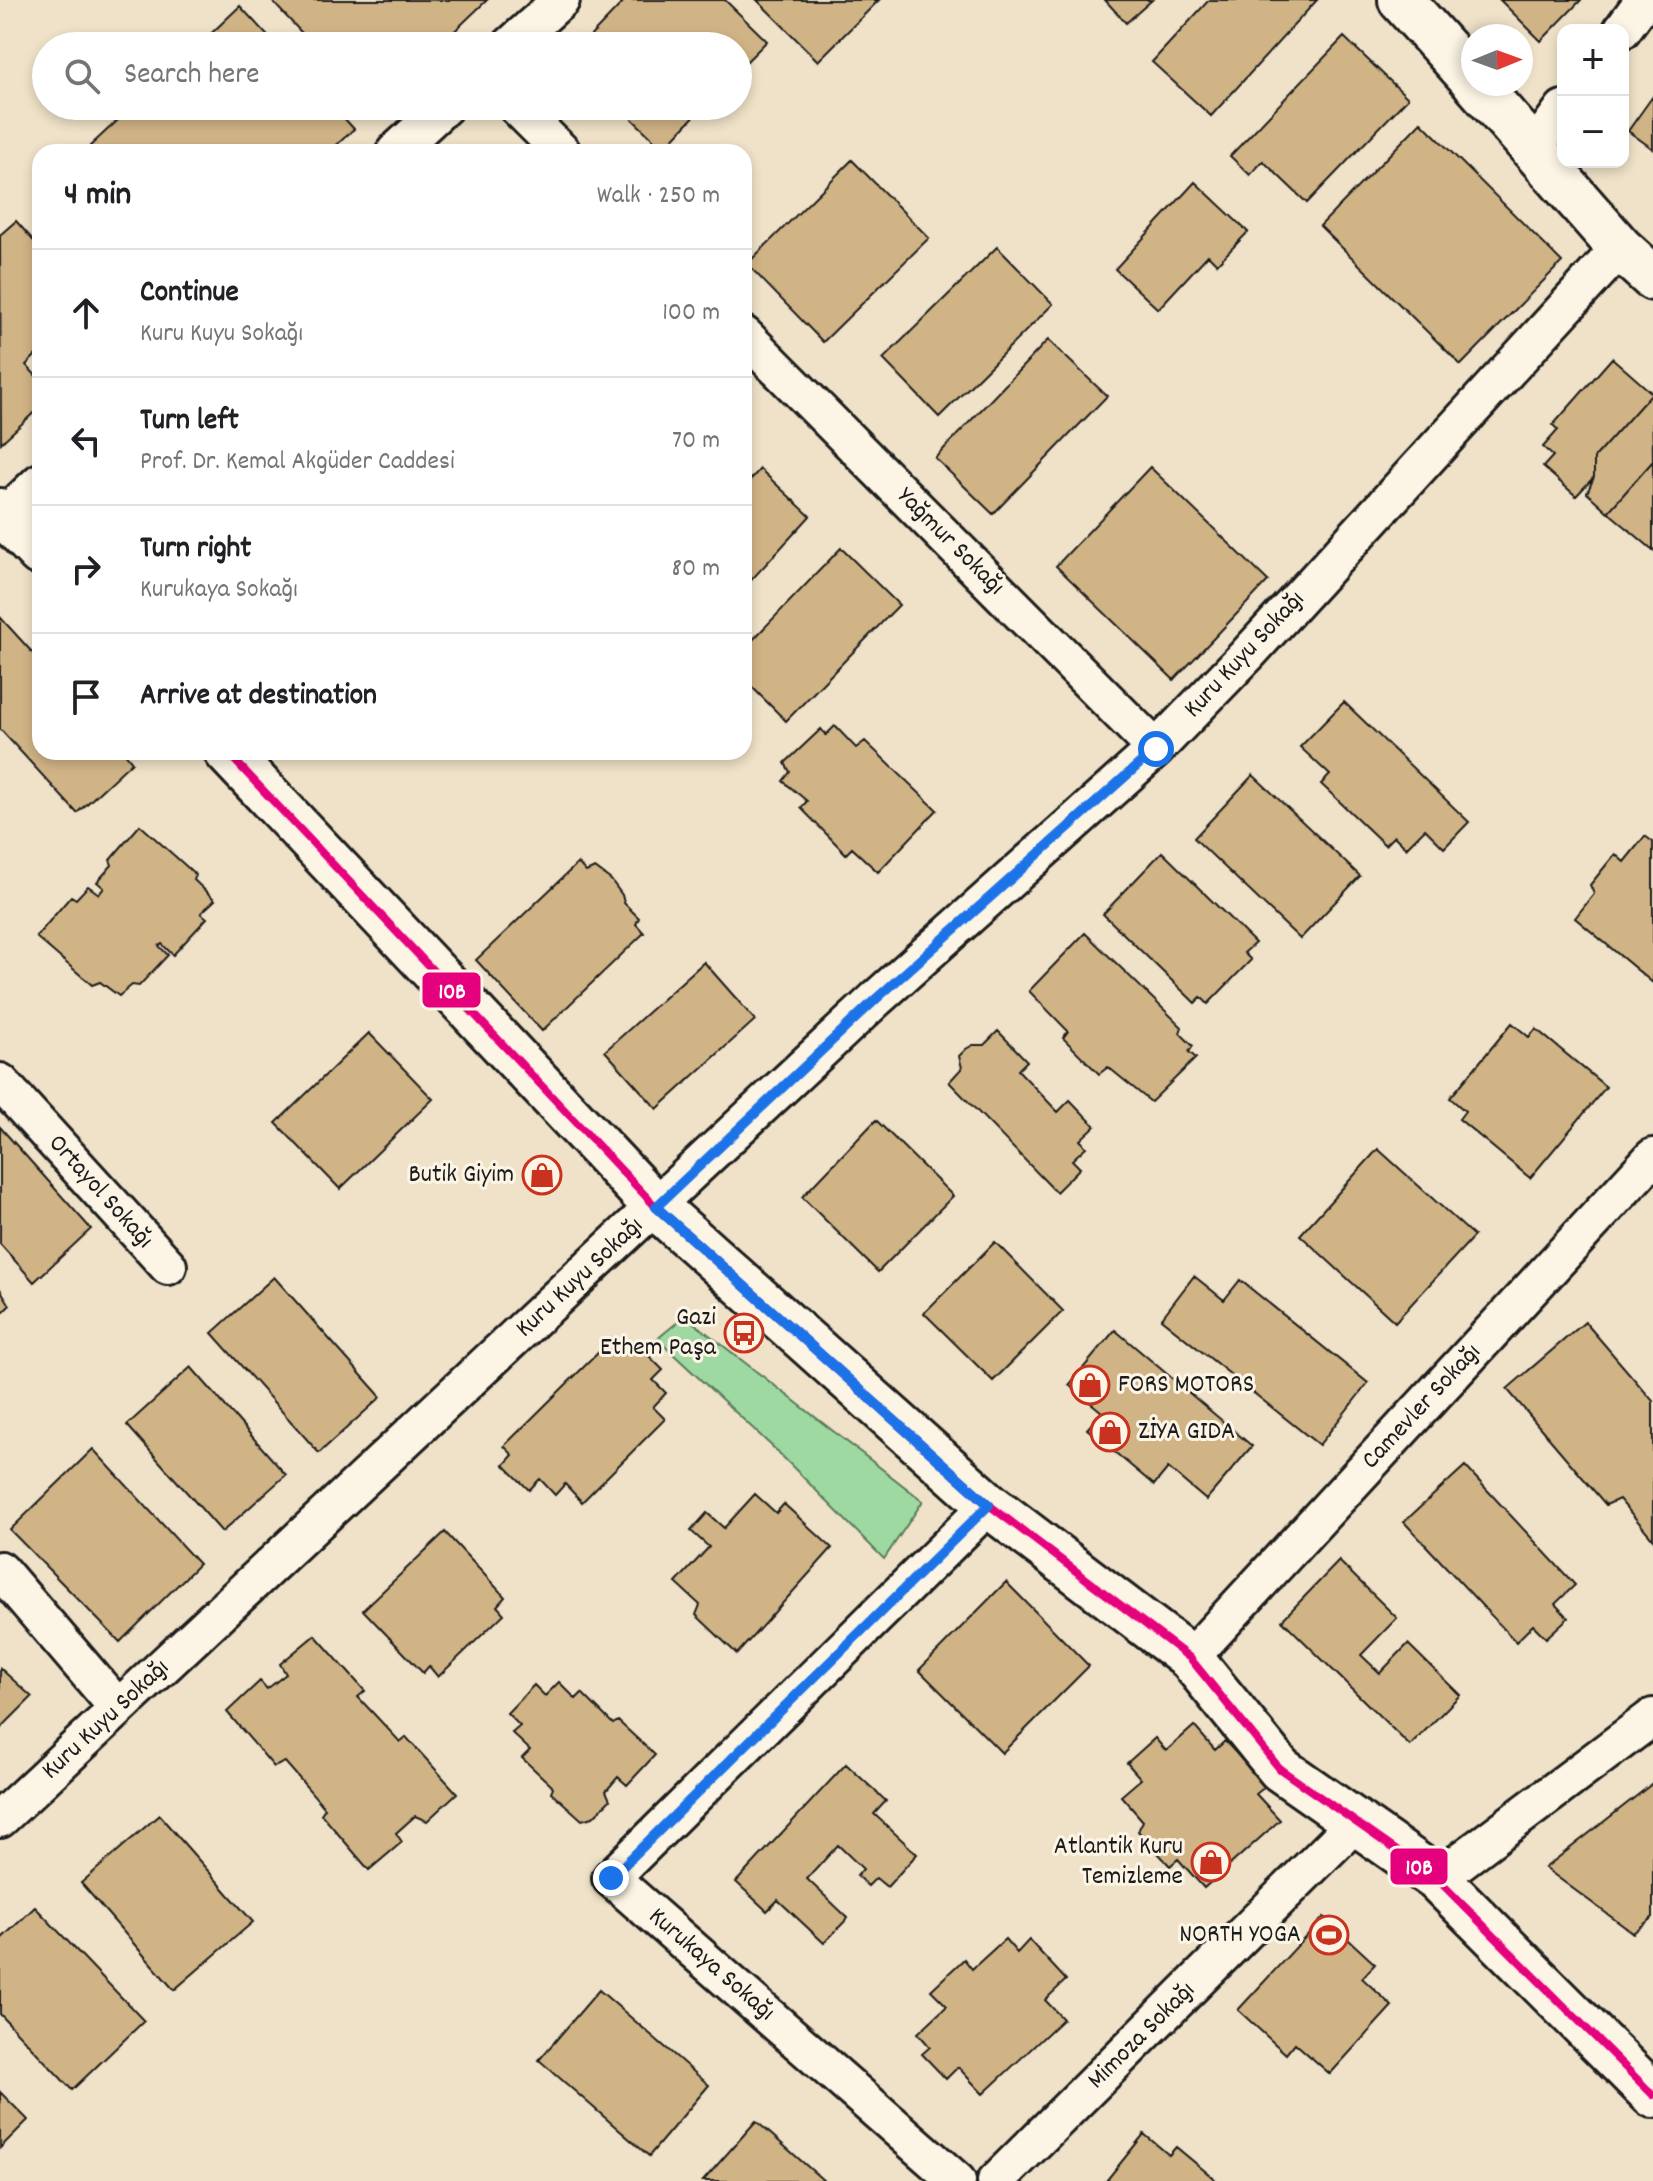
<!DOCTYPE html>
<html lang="en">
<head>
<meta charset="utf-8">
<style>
  :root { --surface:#fff; --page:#f2f2f2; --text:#202124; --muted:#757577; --line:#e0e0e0 }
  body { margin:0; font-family:Dekko,sans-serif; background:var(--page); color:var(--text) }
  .controls { position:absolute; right:24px; top:24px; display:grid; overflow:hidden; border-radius:16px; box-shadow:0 4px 12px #0003 }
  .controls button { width:72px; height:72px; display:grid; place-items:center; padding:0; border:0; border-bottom:2px solid var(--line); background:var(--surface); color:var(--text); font:40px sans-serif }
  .compass { position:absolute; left:1461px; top:24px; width:72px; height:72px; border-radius:50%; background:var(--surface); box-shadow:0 4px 12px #0003; rotate:89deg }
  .stop { position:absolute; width:24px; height:24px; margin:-18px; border:6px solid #1a73e8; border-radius:50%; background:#fff }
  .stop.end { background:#1a73e8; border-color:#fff; box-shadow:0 2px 8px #0008 }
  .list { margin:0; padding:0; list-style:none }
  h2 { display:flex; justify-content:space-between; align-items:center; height:104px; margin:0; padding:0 32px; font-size:34px }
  h2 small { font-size:26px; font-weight:400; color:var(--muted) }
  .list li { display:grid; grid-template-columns:52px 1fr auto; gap:24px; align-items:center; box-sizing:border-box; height:128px; padding:0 32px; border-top:2px solid var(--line) }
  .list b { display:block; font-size:30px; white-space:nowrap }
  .list p { margin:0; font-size:26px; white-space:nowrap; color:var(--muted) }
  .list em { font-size:26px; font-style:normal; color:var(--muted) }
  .icon { flex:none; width:44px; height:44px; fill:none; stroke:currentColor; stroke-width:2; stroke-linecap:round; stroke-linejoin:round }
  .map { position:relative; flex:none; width:1653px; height:2181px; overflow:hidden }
  .search { position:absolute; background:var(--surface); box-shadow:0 4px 12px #0003; left:32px; top:32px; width:720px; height:88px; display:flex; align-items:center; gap:20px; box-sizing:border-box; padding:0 28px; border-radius:44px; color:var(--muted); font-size:30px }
  .panel { position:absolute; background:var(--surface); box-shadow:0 4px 12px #0003; left:32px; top:144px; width:720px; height:616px; border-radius:24px }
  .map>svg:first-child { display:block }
  .green { fill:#9dd9a0; stroke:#5c7a5e; stroke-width:2 }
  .building { fill:#d1b486; stroke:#1c1c1c; stroke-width:2 }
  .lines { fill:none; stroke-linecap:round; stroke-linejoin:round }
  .minor-casing { stroke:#1c1c1c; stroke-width:42 }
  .tertiary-casing { stroke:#1c1c1c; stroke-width:50 }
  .minor { stroke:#fcf5e5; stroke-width:36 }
  .tertiary { stroke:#fcf5e5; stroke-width:44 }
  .bus-1-casing { stroke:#fcf5e5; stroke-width:14 }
  .bus-1 { stroke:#e5007d; stroke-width:8 }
  .route { stroke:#1a73e8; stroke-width:10 }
  .labels { text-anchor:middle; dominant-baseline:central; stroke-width:6; stroke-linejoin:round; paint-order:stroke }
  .street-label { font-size:26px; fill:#1c1c1c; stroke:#fcf5e5 }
  .poi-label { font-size:26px; fill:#1c1c1c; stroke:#fcf5e5; text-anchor:end }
  .line-badge { stroke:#fcf5e5; stroke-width:3 }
  .badge-label { font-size:22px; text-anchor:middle; font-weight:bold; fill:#fff }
</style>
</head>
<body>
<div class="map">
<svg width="1653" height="2181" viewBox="0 0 1653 2181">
  <rect width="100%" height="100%" fill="#efe2c8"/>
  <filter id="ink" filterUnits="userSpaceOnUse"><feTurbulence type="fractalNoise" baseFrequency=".0125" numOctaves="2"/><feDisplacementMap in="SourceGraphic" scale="16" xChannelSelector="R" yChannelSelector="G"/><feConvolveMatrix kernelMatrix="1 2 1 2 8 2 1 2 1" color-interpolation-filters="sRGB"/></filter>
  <g filter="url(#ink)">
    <path class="green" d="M 685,1316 L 923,1501 L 884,1559 L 776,1450 L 657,1339 Z"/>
    <path class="building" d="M 271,0 L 487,0 L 439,46 L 314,46 Z
      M 625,0 L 725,0 L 767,41 L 738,70 L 738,46 L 581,46 Z
      M 757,0 L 879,0 L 818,61 Z
      M 1105,0 L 1152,0 L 1126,23 Z
      M 1209,0 L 1317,0 L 1211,116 L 1152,62 Z
      M 1500,0 L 1581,0 L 1541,41 Z
      M 240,6 L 277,46 L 198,46 Z
      M 1344,37 L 1408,98 L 1307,203 L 1263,161 L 1250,175 L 1230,156 Z
      M 1653,96 L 1653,149 L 1628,131 Z
      M 133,106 L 333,106 L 354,129 L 329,152 L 96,152 L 90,146 Z
      M 619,106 L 704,106 L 663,149 Z
      M 1421,122 L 1562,262 L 1461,365 L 1320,226 Z
      M 852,160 L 929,238 L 823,342 L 747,264 Z
      M 1195,182 L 1248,232 L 1217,264 L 1208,255 L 1158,309 L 1115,269 Z
      M 16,221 L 40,248 L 40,357 L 37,354 L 26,365 L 40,380 L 40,407 L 1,443 L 0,235 Z
      M 997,247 L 1053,304 L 939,417 L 883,359 Z
      M 1048,340 L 1107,396 L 993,514 L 935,458 Z
      M 1612,358 L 1652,393 L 1594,458 L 1594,477 L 1576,496 L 1543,467 L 1553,456 L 1543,447 L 1558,430 L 1553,425 Z
      M 1652,393 L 1653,461 L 1608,512 L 1587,493 L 1594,477 L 1594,458 Z
      M 1653,461 L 1653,550 L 1608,512 Z
      M 1150,467 L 1268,581 L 1174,680 L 1056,566 Z
      M 760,469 L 810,516 L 744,588 L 744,487 Z
      M 841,548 L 899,605 L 786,721 L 744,679 L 744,649 Z
      M 0,617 L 40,661 L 40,752 L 124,752 L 132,762 L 77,813 L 0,729 Z
      M 1344,702 L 1469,822 L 1444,848 L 1425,829 L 1406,848 L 1394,836 L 1385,845 L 1321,784 L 1330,775 L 1300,747 Z
      M 835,726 L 856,748 L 865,741 L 937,810 L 878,872 L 852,848 L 846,854 L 801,808 L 807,801 L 783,781 L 790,772 L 785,763 L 821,729 L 826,735 Z
      M 1253,775 L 1360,876 L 1300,939 L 1194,838 Z
      M 140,825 L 196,875 L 194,880 L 215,900 L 201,913 L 207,918 L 173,955 L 162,944 L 159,946 L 168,955 L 139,986 L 132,985 L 119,996 L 100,982 L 92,985 L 36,937 L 71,896 L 76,899 L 88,886 L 99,894 L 104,888 L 97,882 L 112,865 L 110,860 Z
      M 1645,836 L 1653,842 L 1653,983 L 1575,918 L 1594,894 L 1590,885 L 1615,854 L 1624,862 Z
      M 1162,852 L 1255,943 L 1244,953 L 1251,960 L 1208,1004 L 1201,997 L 1195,1003 L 1103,914 Z
      M 578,863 L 586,872 L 595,868 L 611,880 L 622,895 L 624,903 L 639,918 L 636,924 L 644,933 L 542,1031 L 476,960 Z
      M 1085,933 L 1182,1027 L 1180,1033 L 1193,1046 L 1189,1052 L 1196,1058 L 1151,1102 L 1108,1067 L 1099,1074 L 1063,1038 L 1068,1031 L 1029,991 Z
      M 704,962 L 755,1020 L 657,1109 L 605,1051 Z
      M 1512,1023 L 1529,1037 L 1536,1029 L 1606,1087 L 1530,1178 L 1459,1119 L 1465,1111 L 1450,1098 Z
      M 998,1031 L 1027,1061 L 1018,1070 L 1058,1112 L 1070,1100 L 1095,1126 L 1080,1140 L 1086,1147 L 1072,1160 L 1080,1168 L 1056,1192 L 949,1082 L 962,1068 L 959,1056 L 966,1049 L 973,1045 L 984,1045 Z
      M 369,1033 L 433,1099 L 340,1189 L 276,1123 Z
      M 876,1120 L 953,1196 L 878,1272 L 802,1197 Z
      M 0,1127 L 91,1229 L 34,1282 L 0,1244 Z
      M 1378,1149 L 1474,1236 L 1395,1322 L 1300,1235 Z
      M 995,1242 L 1063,1311 L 993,1381 L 924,1313 Z
      M 1194,1276 L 1224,1300 L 1240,1280 L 1368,1383 L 1319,1445 L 1161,1319 Z
      M 274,1277 L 381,1397 L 319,1453 L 212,1333 Z
      M 0,1289 L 10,1305 L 0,1315 Z
      M 1585,1322 L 1653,1401 L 1653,1539 L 1619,1499 L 1606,1505 L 1507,1389 Z
      M 1115,1330 L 1252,1446 L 1206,1500 L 1168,1468 L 1154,1485 L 1087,1429 L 1102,1412 L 1069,1385 Z
      M 613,1338 L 625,1350 L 634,1341 L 663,1370 L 653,1380 L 666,1393 L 653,1407 L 665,1419 L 582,1502 L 565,1484 L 555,1495 L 540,1479 L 529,1490 L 504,1465 L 513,1455 L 504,1446 Z
      M 191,1367 L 286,1475 L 222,1532 L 127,1425 Z
      M 93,1449 L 199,1564 L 120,1642 L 10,1530 Z
      M 1465,1466 L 1575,1585 L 1555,1604 L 1568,1618 L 1546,1638 L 1533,1625 L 1516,1642 L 1404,1522 Z
      M 755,1494 L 776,1513 L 784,1504 L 832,1548 L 737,1654 L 696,1615 L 700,1605 L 676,1583 L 709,1547 L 691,1531 L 707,1513 L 724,1528 Z
      M 445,1532 L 505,1597 L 497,1606 L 504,1614 L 438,1677 L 429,1666 L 423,1673 L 363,1610 Z
      M 1339,1561 L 1397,1618 L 1361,1655 L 1380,1673 L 1408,1644 L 1460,1695 L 1410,1746 L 1282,1620 Z
      M 1006,1582 L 1089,1666 L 1002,1753 L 919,1670 Z
      M 315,1635 L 365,1691 L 358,1697 L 400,1742 L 406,1737 L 457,1793 L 427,1821 L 415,1816 L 396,1833 L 402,1842 L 369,1870 L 321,1814 L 325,1808 L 285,1762 L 274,1767 L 227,1712 L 260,1681 L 267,1689 L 286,1674 L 280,1664 Z
      M 0,1668 L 32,1697 L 0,1729 Z
      M 559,1682 L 576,1699 L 582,1693 L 613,1724 L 618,1721 L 655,1755 L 627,1785 L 618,1777 L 606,1791 L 610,1800 L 593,1817 L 582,1820 L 551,1792 L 553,1787 L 522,1758 L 530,1750 L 512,1733 L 520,1726 L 507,1713 L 534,1685 L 545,1696 Z
      M 1194,1726 L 1215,1750 L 1225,1741 L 1266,1786 L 1256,1794 L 1280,1820 L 1204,1888 L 1178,1859 L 1170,1866 L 1138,1831 L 1143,1821 L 1121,1796 L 1141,1779 L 1127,1763 L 1155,1738 L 1166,1751 Z
      M 846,1764 L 886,1801 L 874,1814 L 917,1854 L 887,1887 L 876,1878 L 868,1886 L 857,1876 L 863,1869 L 838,1845 L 807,1879 L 848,1918 L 824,1943 L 778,1900 L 767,1911 L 736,1882 Z
      M 1653,1783 L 1653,1917 L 1633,1933 L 1545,1868 Z
      M 159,1815 L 253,1922 L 174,1990 L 81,1883 Z
      M 35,1907 L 144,2021 L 72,2090 L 0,2014 L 0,1940 Z
      M 1324,1917 L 1375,1964 L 1362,1978 L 1392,2006 L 1330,2074 L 1295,2043 L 1286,2054 L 1238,2010 Z
      M 1005,1939 L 1017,1953 L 1029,1940 L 1066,1980 L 1045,2000 L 1063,2019 L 983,2094 L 958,2067 L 946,2079 L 922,2054 L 930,2047 L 918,2033 L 947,2006 L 931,1990 L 964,1959 L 972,1969 Z
      M 599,1990 L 709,2085 L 649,2156 L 539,2060 Z
      M 0,2092 L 28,2120 L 0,2148 Z
      M 756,2121 L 824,2181 L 703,2181 Z
      M 1144,2134 L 1169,2155 L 1176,2147 L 1217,2181 L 1106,2181 Z"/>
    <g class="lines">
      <g class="minor-casing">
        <path id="minor" d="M 1622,30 L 1644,0
          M 510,46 L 561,0
          M 516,106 L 562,152
          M 1534,149 L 1563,109
          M 395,152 L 445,106
          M 744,335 L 1156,749
          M 0,520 L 40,482
          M 0,1082 L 168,1266
          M 0,1570 L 118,1708
          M 1190,1658 L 1653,1157
          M 0,1819 L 876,999 L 1156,749 L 1246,656 L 1620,248
          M 1437,1879 L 1653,1717
          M 957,2181 L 611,1878 L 989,1505
          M 996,2181 L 1356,1822"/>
      </g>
      <g class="tertiary-casing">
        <path id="tertiary" d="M 1401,0 L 1473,80
          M 1476,84 L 1620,248 L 1653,278
          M 0,511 L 40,553
          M 227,752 L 656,1207 L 989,1505 L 1190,1658 L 1280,1769 L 1437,1879 L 1653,2095"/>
      </g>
      <use href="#minor" class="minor"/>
      <use href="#tertiary" class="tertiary"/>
      <g class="bus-1-casing">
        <path id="bus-1" d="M 227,752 L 656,1207 L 989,1505 L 1190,1658 L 1280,1769 L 1437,1879 L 1653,2095"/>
      </g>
      <use href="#bus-1" class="bus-1"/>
    </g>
  </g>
  <g class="lines" filter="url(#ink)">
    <path class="route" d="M 611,1878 L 989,1505 L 656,1207 L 876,999 L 1156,749"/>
  </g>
  <defs>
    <g id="shop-ring" transform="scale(2)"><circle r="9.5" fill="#fcf5e5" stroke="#c8321e" stroke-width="1.5"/><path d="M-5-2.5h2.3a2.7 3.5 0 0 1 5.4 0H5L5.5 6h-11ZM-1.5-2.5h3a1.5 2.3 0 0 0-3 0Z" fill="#c8321e"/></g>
    <g id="bus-ring" transform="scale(2)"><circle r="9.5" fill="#fcf5e5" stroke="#c8321e" stroke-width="1.5"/><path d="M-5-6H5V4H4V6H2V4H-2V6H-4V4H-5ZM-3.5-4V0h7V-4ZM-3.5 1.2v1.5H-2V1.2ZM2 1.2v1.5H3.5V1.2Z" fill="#c8321e"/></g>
    <g id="stadium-ring" transform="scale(2)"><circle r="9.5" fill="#fcf5e5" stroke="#c8321e" stroke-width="1.5"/><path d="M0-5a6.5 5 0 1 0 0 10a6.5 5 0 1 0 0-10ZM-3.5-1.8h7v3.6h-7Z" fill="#c8321e"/></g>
  </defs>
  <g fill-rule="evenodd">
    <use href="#shop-ring" x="542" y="1175"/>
    <use href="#bus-ring" x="744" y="1333"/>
    <use href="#shop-ring" x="1090" y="1385"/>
    <use href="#shop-ring" x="1110" y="1432"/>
    <use href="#shop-ring" x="1211" y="1862"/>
    <use href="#stadium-ring" x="1329" y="1935"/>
  </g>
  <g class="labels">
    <g class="street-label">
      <text transform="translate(950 542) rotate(45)">Yağmur Sokağı</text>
      <text transform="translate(1245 655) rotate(-47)">Kuru Kuyu Sokağı</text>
      <text transform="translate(100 1192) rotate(48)">Ortayol Sokağı</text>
      <text transform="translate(580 1278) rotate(-43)">Kuru Kuyu Sokağı</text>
      <text transform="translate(1422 1407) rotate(-47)">Camevler Sokağı</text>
      <text transform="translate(106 1720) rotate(-43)">Kuru Kuyu Sokağı</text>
      <text transform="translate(711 1965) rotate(41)">Kurukaya Sokağı</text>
      <text transform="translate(1142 2036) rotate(-45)">Mimoza Sokağı</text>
    </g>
    <g class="poi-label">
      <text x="514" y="1175">Butik Giyim</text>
      <text x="716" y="1318">Gazi<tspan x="716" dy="30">Ethem Paşa</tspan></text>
      <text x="1118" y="1385" text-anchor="start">FORS MOTORS</text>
      <text x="1138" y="1432" text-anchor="start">ZİYA GIDA</text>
      <text x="1183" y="1847">Atlantik Kuru<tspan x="1183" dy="30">Temizleme</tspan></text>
      <text x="1301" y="1935">NORTH YOGA</text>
    </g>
  </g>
  <g class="line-badge">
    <rect x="421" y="971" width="61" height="38" rx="8" fill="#e5007d"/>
    <rect x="1389" y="1847" width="60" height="39" rx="8" fill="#e5007d"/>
  </g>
  <g class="badge-label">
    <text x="452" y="998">10B</text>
    <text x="1419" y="1874">10B</text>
  </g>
</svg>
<div class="controls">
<button>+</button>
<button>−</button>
</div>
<svg class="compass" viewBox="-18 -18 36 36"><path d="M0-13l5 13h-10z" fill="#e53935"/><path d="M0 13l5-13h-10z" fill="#757577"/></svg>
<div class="stop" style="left:1156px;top:749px"></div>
<div class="stop end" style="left:611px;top:1878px"></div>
<div class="search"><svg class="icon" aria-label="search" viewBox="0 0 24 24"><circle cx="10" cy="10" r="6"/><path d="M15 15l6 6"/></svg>Search here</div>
<section class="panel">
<h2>4 min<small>Walk · 250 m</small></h2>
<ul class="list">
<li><svg class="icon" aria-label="ahead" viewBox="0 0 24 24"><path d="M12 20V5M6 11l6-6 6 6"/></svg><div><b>Continue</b><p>Kuru Kuyu Sokağı</p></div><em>100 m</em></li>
<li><svg class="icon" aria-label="left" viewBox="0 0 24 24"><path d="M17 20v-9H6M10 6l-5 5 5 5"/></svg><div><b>Turn left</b><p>Prof. Dr. Kemal Akgüder Caddesi</p></div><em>70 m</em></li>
<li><svg class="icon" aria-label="right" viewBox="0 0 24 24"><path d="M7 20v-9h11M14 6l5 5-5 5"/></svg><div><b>Turn right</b><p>Kurukaya Sokağı</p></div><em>80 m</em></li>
<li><svg class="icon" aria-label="arrive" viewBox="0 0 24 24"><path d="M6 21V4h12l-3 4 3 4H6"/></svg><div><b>Arrive at destination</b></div></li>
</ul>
</section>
</div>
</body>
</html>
